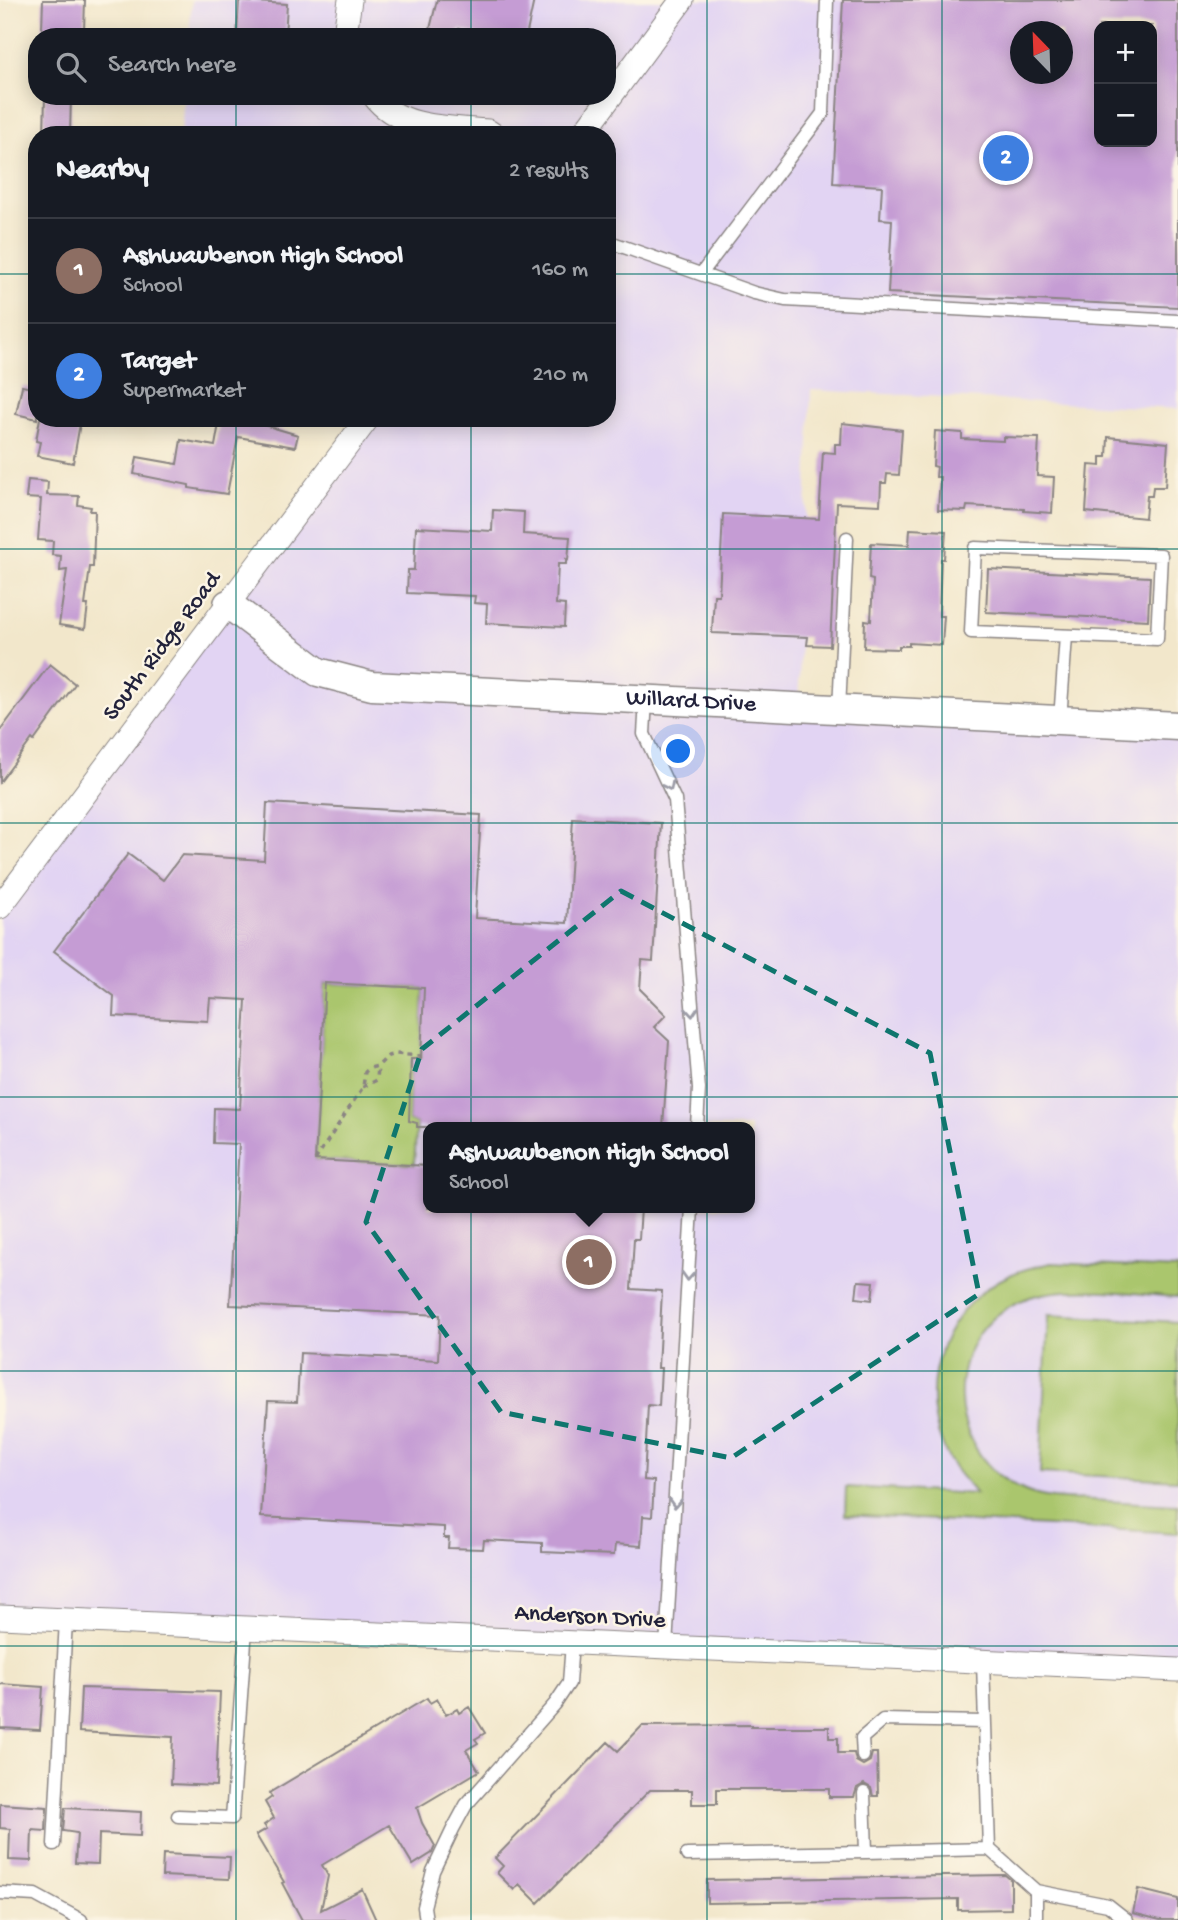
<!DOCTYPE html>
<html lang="en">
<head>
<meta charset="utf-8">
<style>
  :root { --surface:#171b24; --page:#20242c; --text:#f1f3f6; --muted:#9ea1a6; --line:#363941; --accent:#1a73e8 }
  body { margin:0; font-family:"Gochi Hand",sans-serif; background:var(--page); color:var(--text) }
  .controls { position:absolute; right:21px; top:21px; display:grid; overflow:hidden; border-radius:14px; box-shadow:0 4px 18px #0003 }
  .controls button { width:63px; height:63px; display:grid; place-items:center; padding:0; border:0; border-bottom:2px solid var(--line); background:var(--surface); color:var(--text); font:35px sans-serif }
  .compass { position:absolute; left:1010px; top:21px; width:63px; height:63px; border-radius:50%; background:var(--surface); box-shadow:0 4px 18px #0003; rotate:337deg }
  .you { position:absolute; left:679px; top:752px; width:24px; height:24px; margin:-18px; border:5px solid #fff; border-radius:50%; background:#1a73e8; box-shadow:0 0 0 10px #1a73e833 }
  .badge { display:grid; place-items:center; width:46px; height:46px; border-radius:50%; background:var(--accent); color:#fff; font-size:23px; font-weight:700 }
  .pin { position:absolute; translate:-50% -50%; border:4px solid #fff; box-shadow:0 2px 7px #0006 }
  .popup { position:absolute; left:423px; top:1122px; width:332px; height:91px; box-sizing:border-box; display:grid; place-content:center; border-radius:14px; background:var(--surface); filter:drop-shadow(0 2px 5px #0005); font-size:23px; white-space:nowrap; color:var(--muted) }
  .popup b { font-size:26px; color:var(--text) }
  .popup::after { content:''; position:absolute; left:50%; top:100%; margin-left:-14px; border:14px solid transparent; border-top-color:var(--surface) }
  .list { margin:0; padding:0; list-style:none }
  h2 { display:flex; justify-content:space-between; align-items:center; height:91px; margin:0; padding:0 28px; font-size:30px }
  h2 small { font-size:23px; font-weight:400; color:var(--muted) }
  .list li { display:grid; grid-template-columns:46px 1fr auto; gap:21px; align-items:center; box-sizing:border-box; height:105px; padding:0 28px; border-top:2px solid var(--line) }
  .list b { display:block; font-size:26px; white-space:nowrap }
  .list p { margin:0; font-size:23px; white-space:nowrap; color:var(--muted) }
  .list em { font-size:23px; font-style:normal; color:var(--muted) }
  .icon { flex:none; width:38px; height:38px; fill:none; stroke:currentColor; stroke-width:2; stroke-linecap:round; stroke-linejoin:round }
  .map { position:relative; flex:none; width:1178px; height:1920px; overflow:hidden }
  .search { position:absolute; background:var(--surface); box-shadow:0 4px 18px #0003; left:28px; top:28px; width:588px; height:77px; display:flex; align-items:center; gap:18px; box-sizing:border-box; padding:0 24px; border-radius:28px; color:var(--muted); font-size:26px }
  .panel { position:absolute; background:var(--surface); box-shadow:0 4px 18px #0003; left:28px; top:126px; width:588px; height:301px; border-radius:28px }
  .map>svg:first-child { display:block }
  .built { fill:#e2d4f3; fill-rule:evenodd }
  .green { fill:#aac66d; stroke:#667454; stroke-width:2 }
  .building { fill:#c59cd4; fill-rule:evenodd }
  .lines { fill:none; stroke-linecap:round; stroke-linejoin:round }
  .service-casing { stroke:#8a8483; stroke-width:15 }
  .minor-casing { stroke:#8a8483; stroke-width:25 }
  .tertiary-casing { stroke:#8a8483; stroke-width:31 }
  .path { stroke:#8a8483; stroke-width:3.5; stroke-dasharray:5 5; stroke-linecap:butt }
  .service { stroke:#fff; stroke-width:12 }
  .minor { stroke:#fff; stroke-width:23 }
  .tertiary { stroke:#fff; stroke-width:28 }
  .oneway { stroke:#9c9ca7 }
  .marked { fill:none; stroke:#0f766e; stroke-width:5; stroke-dasharray:14 9; stroke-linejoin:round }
  .grid { fill:none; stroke:#0f766e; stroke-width:2; stroke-opacity:0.55 }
  .labels { text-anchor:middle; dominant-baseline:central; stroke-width:5; stroke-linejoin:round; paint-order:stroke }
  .street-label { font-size:24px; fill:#22223b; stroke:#fcf5e5 }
</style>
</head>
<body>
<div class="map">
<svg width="1178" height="1920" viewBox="0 0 1178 1920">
  <rect width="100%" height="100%" fill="#fcf5e5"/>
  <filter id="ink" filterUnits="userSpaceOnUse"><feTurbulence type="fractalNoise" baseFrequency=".0143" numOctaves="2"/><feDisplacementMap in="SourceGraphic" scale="14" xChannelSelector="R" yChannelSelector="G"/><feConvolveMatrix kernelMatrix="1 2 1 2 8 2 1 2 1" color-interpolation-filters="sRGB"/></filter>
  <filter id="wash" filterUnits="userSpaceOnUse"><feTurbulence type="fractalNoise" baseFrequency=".00686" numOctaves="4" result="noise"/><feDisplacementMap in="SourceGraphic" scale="28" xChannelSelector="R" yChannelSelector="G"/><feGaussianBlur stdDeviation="1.57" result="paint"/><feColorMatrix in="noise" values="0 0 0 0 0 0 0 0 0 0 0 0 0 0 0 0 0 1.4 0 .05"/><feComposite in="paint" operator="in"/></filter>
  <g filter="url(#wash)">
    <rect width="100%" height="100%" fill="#f2e7cb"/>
    <path class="built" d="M 192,0 L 1178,0 L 1178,409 L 811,390 L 798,706 L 1178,726 L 1178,1670 L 0,1617 L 0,907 L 368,418 L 607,418 L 607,135 L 181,135 L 184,96 L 607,96 L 607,37 L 189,37 ZM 1099,26 L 1152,26 L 1152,142 L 1099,142 ZM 1020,32 L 1062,32 L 1062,74 L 1020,74 ZM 428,1127 L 750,1127 L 750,1208 L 428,1208 Z"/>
    <path class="green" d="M 325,983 L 424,988 L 421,1059 L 411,1060 L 409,1121 L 417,1123 L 414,1165 L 315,1160 Z
      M 1051,1263 L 1178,1269 L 1178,1297 C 1134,1294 1065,1283 1025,1299 C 938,1333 941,1455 1025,1491 C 1046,1500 1070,1499 1093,1500 C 1121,1502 1150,1504 1178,1505 L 1178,1533 L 845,1515 L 846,1487 L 976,1494 C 964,1479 950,1465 943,1446 C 916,1381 945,1304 1010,1275 C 1023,1269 1037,1266 1051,1263 Z
      M 1048,1315 L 1178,1322 L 1178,1480 L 1040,1473 Z"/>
    <g id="blocks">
      <path class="building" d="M 43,0 L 85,0 L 84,31 L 42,29 Z
        M 437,0 L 534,0 L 526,37 L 489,37 L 459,29 L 457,35 L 430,29 Z
        M 843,0 L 1178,0 L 1178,307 L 888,293 L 892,220 L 880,219 L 882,186 L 833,183 ZM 1099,26 L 1152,26 L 1152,142 L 1099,142 ZM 1020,32 L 1062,32 L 1062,74 L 1020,74 Z
        M 239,1 L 287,4 L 285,37 L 237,37 Z
        M 45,96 L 71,96 L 70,135 L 44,135 Z
        M 22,386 L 37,389 L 37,419 L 16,414 Z
        M 40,418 L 81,418 L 73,463 L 37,456 L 40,442 L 36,441 Z
        M 220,418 L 265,418 L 264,425 L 298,435 L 295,447 L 238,437 L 227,494 L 189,488 L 189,485 L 134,474 L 137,457 L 177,464 L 181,440 L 215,446 Z
        M 842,423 L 902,430 L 899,475 L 887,474 L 886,483 L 881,483 L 880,505 L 837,503 L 830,646 L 807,645 L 808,637 L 712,633 L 714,595 L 719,595 L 723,514 L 819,519 L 823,452 L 835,453 L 835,444 L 841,444 Z
        M 935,431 L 962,433 L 962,439 L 1003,441 L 1003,437 L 1039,438 L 1037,476 L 1054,477 L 1052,513 L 1024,511 L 1024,509 L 967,506 L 966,511 L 938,510 L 940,477 L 936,477 L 937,467 L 933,466 Z
        M 1108,437 L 1168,443 L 1165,487 L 1153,487 L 1152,496 L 1147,496 L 1145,518 L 1086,512 L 1089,465 L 1101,466 L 1101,457 L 1107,457 Z
        M 28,480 L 48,482 L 47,495 L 79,496 L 78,505 L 91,507 L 90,511 L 95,511 L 93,567 L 90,567 L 85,605 L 88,605 L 85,629 L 59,625 L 67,570 L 60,571 L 61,556 L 52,555 L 53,541 L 38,540 L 41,499 L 26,498 Z
        M 493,510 L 524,512 L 523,534 L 570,537 L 568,560 L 566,559 L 566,564 L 558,564 L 556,604 L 565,605 L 564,627 L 486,623 L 487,604 L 474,603 L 475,596 L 407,593 L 408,570 L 414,570 L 416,527 L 492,531 Z
        M 910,529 L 946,531 L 944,559 L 941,559 L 939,616 L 944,616 L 942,645 L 909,643 L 909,646 L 899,646 L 899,649 L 864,648 L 865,620 L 871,621 L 873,580 L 869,579 L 871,543 L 909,545 Z
        M 988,569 L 1150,577 L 1148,620 L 986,612 Z
        M 50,664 L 75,684 L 34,741 L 32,739 L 0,782 L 0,731 Z
        M 267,803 L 481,815 L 475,918 L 567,923 L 573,818 L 661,823 L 653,961 L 642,960 L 640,989 L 666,1015 L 654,1027 L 669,1041 L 663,1127 L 417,1127 L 417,1123 L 409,1121 L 411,1059 L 421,1059 L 424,988 L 325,983 L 315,1160 L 428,1166 L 428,1208 L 641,1208 L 639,1239 L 634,1239 L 631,1289 L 662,1291 L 658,1368 L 661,1368 L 659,1406 L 648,1405 L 644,1480 L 654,1481 L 652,1517 L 643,1516 L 641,1546 L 615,1544 L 614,1555 L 542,1552 L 542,1543 L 484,1540 L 483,1549 L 448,1548 L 449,1538 L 444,1538 L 444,1527 L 261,1517 L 268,1401 L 297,1402 L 300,1353 L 438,1360 L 440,1315 L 230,1305 L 239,1144 L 213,1143 L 214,1108 L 240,1109 L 246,1000 L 210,998 L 208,1021 L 113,1016 L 114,996 L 54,951 L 128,854 L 163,880 L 182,855 L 264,860 Z
        M 858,1281 L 874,1282 L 872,1300 L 856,1298 Z
        M 0,1684 L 43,1687 L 40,1730 L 0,1728 Z
        M 81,1688 L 220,1692 L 216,1786 L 171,1784 L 173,1737 L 79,1732 Z
        M 427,1698 L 430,1703 L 437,1699 L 446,1715 L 457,1709 L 459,1713 L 469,1707 L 485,1733 L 475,1739 L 478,1743 L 466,1750 L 479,1771 L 417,1808 L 422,1823 L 435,1846 L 432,1853 L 413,1865 L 389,1825 L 322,1865 L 328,1876 L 321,1910 L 362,1889 L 376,1920 L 302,1920 L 282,1883 L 284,1882 L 256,1835 L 267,1829 L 264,1825 L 274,1818 L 265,1802 L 272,1797 L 269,1793 Z
        M 751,1725 L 751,1727 L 829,1727 L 829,1738 L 838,1738 L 838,1753 L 854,1753 L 856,1761 L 863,1765 L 870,1761 L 872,1753 L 877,1753 L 878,1796 L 873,1796 L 871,1788 L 864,1784 L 857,1788 L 854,1797 L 829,1797 L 829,1789 L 717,1789 L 717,1804 L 692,1804 L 692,1790 L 650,1790 L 538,1903 L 519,1884 L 514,1890 L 497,1873 L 503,1866 L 495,1858 L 608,1742 L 618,1751 L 642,1726 Z
        M 0,1804 L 47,1807 L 46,1831 L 32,1830 L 31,1861 L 9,1860 L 10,1829 L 0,1828 Z
        M 65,1808 L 141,1812 L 140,1836 L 99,1834 L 98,1864 L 75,1863 L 77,1833 L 63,1831 Z
        M 163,1854 L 230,1857 L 229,1879 L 162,1876 Z
        M 1005,1875 L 1011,1880 L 1011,1909 L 958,1910 L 958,1899 L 707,1903 L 707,1880 Z
        M 1138,1889 L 1178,1899 L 1178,1920 L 1160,1920 L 1133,1913 Z"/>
    </g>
  </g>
  <g filter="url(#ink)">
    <use href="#blocks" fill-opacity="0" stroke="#8a8483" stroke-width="2"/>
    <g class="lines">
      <g class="service-casing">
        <path id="service" d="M 607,241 L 754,293 L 785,300 L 1178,321
          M 701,274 L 823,113 L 827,0
          M 975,548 L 1161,555 L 1157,639 L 971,632 Z
          M 646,700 L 644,734 L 675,800 L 699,1089 L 697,1127
          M 839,710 L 847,538
          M 1060,720 L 1066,636
          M 666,1647 L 692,1208
          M 983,1662 L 989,1849 L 1036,1891 L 1108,1905 L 1127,1920
          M 863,1756 L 862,1738 L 883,1720 L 984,1722
          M 864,1793 L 866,1852 L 989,1849
          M 178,1816 L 232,1818 L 246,1628
          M 54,1844 L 66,1620
          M 687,1855 L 866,1852
          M 0,1893 L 35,1895 L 81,1920
          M 426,1920 L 424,1907 L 433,1871 L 453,1829 L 466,1805 L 555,1704 L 569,1683 L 572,1643
          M 1036,1920 L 1036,1891"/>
      </g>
      <g class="minor-casing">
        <path id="minor" d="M 349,37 L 346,27 L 350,0
          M 374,96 C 399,130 450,127 488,131 L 494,135
          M 582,135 L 682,0
          M 0,907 L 368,418
          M 0,1617 L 1178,1670"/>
      </g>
      <g class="tertiary-casing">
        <g id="tertiary">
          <path id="s1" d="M 228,604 L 318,672 L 372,686 L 1178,726"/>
        </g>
      </g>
      <path class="path" d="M 363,1087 L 377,1080 L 378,1066
        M 315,1160 L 363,1087 L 365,1072 L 370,1068 L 378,1066 L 388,1056 L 395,1054 L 421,1056"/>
      <use href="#service" class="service"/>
      <use href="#minor" class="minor"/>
      <use href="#tertiary" class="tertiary"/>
    </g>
    <defs><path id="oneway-chevron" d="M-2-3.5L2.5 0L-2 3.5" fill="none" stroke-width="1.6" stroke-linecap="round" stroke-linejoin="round" transform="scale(1.75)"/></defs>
    <g class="oneway">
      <use href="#oneway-chevron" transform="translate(669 786) rotate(64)"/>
      <use href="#oneway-chevron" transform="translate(692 1012) rotate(85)"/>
      <use href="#oneway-chevron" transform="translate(688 1276) rotate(93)"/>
      <use href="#oneway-chevron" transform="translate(675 1503) rotate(93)"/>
    </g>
  </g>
  <path class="marked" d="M 621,891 L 930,1053 L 979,1294 L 731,1458 L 501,1412 L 366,1222 L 422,1049 Z"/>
  <path class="grid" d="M 236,0 L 236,37M 471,0 L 471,37M 707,0 L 707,1920M 942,0 L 942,1920M 236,96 L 236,135M 471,96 L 471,135M 0,274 L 37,274M 607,274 L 1178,274M 236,418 L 236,1920M 471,418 L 471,1920M 0,549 L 1178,549M 0,823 L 1178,823M 0,1097 L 1178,1097M 0,1371 L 1178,1371M 0,1646 L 1178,1646"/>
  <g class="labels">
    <g class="street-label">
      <text transform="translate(163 647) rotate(-53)">South Ridge Road</text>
      <text stroke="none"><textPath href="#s1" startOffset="488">Willard Drive</textPath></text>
      <text transform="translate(590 1618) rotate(3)">Anderson Drive</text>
    </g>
  </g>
</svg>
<div class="controls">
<button>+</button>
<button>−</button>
</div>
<svg class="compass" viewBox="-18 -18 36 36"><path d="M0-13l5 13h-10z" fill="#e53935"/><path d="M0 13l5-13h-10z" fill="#9ea1a6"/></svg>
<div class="you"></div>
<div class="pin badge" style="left:589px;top:1262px;background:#8d6e63">1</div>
<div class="popup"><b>Ashwaubenon High School</b>School</div>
<div class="pin badge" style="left:1006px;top:158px;background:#3f7fe0">2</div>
<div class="search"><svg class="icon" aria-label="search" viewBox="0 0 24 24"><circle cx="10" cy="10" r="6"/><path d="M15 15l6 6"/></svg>Search here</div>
<section class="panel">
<h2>Nearby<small>2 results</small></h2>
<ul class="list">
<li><span class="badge" style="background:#8d6e63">1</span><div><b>Ashwaubenon High School</b><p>School</p></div><em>160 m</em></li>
<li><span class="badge" style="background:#3f7fe0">2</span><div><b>Target</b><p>Supermarket</p></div><em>210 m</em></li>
</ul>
</section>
</div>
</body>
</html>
